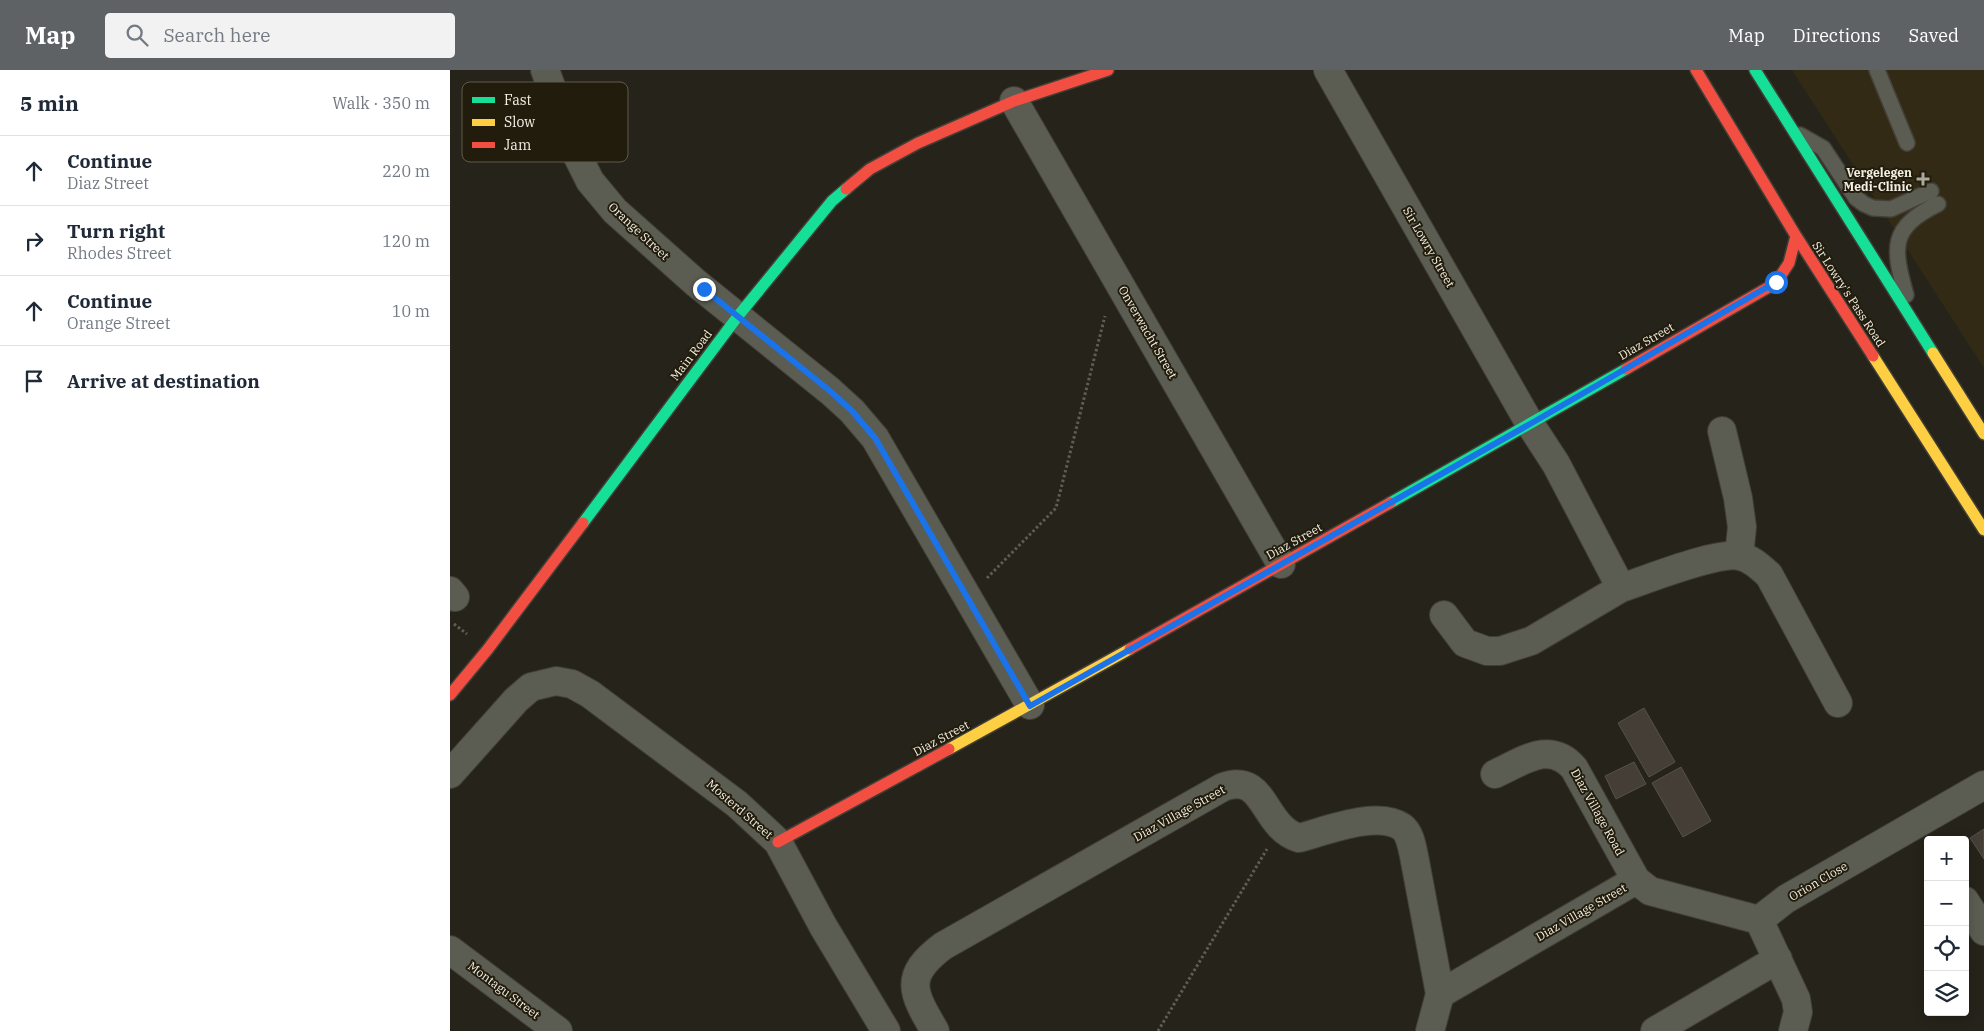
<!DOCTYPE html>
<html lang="en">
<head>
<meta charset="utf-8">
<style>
  :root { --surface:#fff; --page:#f2f2f3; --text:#1f2937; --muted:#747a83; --line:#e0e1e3; --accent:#5e6265 }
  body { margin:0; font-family:"IBM Plex Serif",serif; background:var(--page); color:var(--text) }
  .controls { position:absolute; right:15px; bottom:15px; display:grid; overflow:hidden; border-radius:5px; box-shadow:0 2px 12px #0003 }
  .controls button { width:45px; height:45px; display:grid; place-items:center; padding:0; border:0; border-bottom:1px solid var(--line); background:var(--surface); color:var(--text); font:25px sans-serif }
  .stop { position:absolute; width:15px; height:15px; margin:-11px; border:4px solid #1a73e8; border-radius:50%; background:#fff }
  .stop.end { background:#1a73e8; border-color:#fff; box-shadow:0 1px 5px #0008 }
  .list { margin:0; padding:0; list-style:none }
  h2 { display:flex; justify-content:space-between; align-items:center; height:65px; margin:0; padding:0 20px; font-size:21px }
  h2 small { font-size:16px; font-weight:400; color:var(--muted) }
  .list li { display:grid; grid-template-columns:32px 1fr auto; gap:15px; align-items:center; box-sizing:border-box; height:70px; padding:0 20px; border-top:1px solid var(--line) }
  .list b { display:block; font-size:19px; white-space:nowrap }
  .list p { margin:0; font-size:16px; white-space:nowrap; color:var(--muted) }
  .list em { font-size:16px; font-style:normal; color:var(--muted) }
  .icon { flex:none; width:28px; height:28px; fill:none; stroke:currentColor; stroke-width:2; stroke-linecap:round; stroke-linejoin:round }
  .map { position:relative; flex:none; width:1534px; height:961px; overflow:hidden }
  header { display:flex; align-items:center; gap:30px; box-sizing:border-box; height:70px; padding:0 25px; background:var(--accent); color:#fff }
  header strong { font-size:24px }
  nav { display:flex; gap:28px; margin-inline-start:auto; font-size:18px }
  .search { width:350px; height:45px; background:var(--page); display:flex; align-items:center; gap:12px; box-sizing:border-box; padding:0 18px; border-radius:5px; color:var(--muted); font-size:19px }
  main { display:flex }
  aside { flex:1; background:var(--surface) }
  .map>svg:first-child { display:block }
  .built { fill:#322a15 }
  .building { fill:#443e36; stroke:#56524b }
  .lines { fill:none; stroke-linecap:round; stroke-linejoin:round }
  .lane-casing { stroke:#423f37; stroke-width:18 }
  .street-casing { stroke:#423f37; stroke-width:30 }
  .fast-casing { stroke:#423f37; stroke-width:14 }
  .slow-casing { stroke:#423f37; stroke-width:14 }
  .jam-casing { stroke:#423f37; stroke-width:14 }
  .path { stroke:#5e5e56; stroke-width:3; stroke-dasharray:2.5 2.5; stroke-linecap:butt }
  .lane { stroke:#5c5d52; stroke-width:15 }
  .street { stroke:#5c5d52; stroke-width:28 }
  .fast { stroke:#16e098; stroke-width:11 }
  .slow { stroke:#ffcf43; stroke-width:11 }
  .jam { stroke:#f24e42; stroke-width:11 }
  .route { stroke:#1a73e8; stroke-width:6 }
  .poi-dot { fill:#aba89d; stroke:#221c0c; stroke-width:2 }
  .labels { text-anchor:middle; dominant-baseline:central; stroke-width:4; stroke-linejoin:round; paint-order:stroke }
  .poi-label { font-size:12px; font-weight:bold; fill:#f3efe4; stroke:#221c0c; text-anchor:end }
  .street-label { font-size:12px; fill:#f3efe4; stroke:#221c0c }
  .key { fill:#221c0c; stroke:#615b4d; stroke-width:1 }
  .key-label { font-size:14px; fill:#f3efe4 }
</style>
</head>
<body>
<header>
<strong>Map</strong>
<div class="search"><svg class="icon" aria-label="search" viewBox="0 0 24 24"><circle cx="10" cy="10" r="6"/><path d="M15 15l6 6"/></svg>Search here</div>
<nav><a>Map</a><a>Directions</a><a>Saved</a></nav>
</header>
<main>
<aside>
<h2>5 min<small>Walk · 350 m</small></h2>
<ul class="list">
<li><svg class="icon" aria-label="ahead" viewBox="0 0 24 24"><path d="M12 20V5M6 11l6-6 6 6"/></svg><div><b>Continue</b><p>Diaz Street</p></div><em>220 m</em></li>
<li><svg class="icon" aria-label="right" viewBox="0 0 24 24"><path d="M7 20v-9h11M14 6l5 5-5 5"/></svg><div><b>Turn right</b><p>Rhodes Street</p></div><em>120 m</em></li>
<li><svg class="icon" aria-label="ahead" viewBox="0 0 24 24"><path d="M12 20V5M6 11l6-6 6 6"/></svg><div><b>Continue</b><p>Orange Street</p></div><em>10 m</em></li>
<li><svg class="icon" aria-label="arrive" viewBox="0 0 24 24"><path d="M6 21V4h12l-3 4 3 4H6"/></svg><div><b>Arrive at destination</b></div></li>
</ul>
</aside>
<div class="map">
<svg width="1534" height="961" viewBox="0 0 1534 961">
  <rect width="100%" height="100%" fill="#26231a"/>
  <path class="built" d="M 1342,0 L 1534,0 L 1534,298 L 1483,219 Z"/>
  <path class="building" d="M 1194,638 L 1225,692 L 1199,707 L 1168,653 Z
    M 1184,692 L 1196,714 L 1166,729 L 1155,706 Z
    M 1231,697 L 1261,751 L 1233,767 L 1202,713 Z
    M 1534,759 L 1534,789 L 1520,768 Z"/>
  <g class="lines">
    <g class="lane-casing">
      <path id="lane" d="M 1427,0 L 1457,73
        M 1350,65 L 1373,78 L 1406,128 L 1414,134 L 1423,138 L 1441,139 L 1481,121
        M 1456,225 C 1443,178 1439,158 1488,134"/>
    </g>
    <g class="street-casing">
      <path id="street" d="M 95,0 L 125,81 L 140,111 L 165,141 L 246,213 L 380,321 L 402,341 L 425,368 L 580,635
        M 878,0 L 1080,354 L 1106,394 L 1171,518 C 1196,510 1267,481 1290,486 C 1302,489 1310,497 1319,505 L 1388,633
        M 564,31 L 831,494
        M 1272,361 L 1288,428 L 1292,457 L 1289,486
        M 0,521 L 5,527
        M 994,545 L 1015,573 L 1037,581 L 1050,581 L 1081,571 L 1171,518
        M 0,704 L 66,630 L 81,617 L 106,611 L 122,614 L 140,624 L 287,734 L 328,772 L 373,856 L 436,961
        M 1045,704 C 1073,691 1100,670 1124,698 L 1186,810 L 1200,821 L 1309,850
        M 1515,831 L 1534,861
        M 0,880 L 108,961
        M 990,924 L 1186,810
        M 485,961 C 462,922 453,906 493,876 L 773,717 C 816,701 812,757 849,768 C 876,761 927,740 952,757 C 960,763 962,777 964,786 L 990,924 L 980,961
        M 1205,961 L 1328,889
        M 1343,961 L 1348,942 L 1346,929 L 1309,850 L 1336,829 L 1534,715"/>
    </g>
    <g class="fast-casing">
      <path id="fast" d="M 1305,0 L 1483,283
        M 940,433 L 1176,299
        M 133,453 L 288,246 L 382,131 L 396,119"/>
    </g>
    <g class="slow-casing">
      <path id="slow" d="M 1483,283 L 1534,364
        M 1423,286 L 1534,460
        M 499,679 L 680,579"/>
    </g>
    <g class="jam-casing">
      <path id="jam" d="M 1246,0 L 1346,166 L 1423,286
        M 396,119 L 420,99 L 468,73 L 564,31 L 658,0
        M 1176,299 L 1326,213 L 1339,193 L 1346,166
        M 680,579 L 940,433
        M 0,625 L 38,579 L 133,453
        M 328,772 L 499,679"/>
    </g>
    <path class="path" d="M 537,508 L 606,438 L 655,246
      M 4,554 L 17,564
      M 708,961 L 817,779"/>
    <use href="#lane" class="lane"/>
    <use href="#street" class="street"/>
    <use href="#fast" class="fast"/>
    <use href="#slow" class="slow"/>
    <use href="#jam" class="jam"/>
  </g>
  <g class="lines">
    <path class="route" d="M 254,219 L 380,321 L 402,341 L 425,368 L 580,636 L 1080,354 L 1326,212"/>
  </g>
  <path class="poi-dot" d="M1470.5 101.5h5v5h5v5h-5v5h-5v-5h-5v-5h5z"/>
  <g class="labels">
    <g class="poi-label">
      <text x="1462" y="102">Vergelegen<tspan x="1462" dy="14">Medi-Clinic</tspan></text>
    </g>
    <g class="street-label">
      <text transform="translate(189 161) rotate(43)">Orange Street</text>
      <text transform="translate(979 177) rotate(60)">Sir Lowry Street</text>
      <text transform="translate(1399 224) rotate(57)">Sir Lowry's Pass Road</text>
      <text transform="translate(698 262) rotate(60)">Onverwacht Street</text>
      <text transform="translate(1196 271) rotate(-30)">Diaz Street</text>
      <text transform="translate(241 285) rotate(-53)">Main Road</text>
      <text transform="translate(844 471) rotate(-29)">Diaz Street</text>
      <text transform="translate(491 668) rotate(-28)">Diaz Street</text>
      <text transform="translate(290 739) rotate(41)">Mosterd Street</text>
      <text transform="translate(1148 742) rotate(61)">Diaz Village Road</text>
      <text transform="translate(729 743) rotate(-29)">Diaz Village Street</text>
      <text transform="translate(1368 811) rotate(-30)">Orion Close</text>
      <text transform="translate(1131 842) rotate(-30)">Diaz Village Street</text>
      <text transform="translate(54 920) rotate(37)">Montagu Street</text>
    </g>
  </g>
  <rect x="12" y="12" width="166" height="80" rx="8" class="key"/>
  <rect x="22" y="27" width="23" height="6" fill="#16e098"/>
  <rect x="22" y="49" width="23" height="7" fill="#ffcf43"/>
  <rect x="22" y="72" width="23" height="6" fill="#f24e42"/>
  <g class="key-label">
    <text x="54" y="35">Fast</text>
    <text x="54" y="57">Slow</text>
    <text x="54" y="80">Jam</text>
  </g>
</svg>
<div class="controls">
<button>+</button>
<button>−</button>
<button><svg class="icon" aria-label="locate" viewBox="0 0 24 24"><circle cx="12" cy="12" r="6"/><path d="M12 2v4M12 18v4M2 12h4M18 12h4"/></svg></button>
<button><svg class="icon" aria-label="layers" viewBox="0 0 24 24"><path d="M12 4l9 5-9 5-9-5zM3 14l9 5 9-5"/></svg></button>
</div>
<div class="stop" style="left:1326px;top:212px"></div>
<div class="stop end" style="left:254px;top:219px"></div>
</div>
</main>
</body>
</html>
